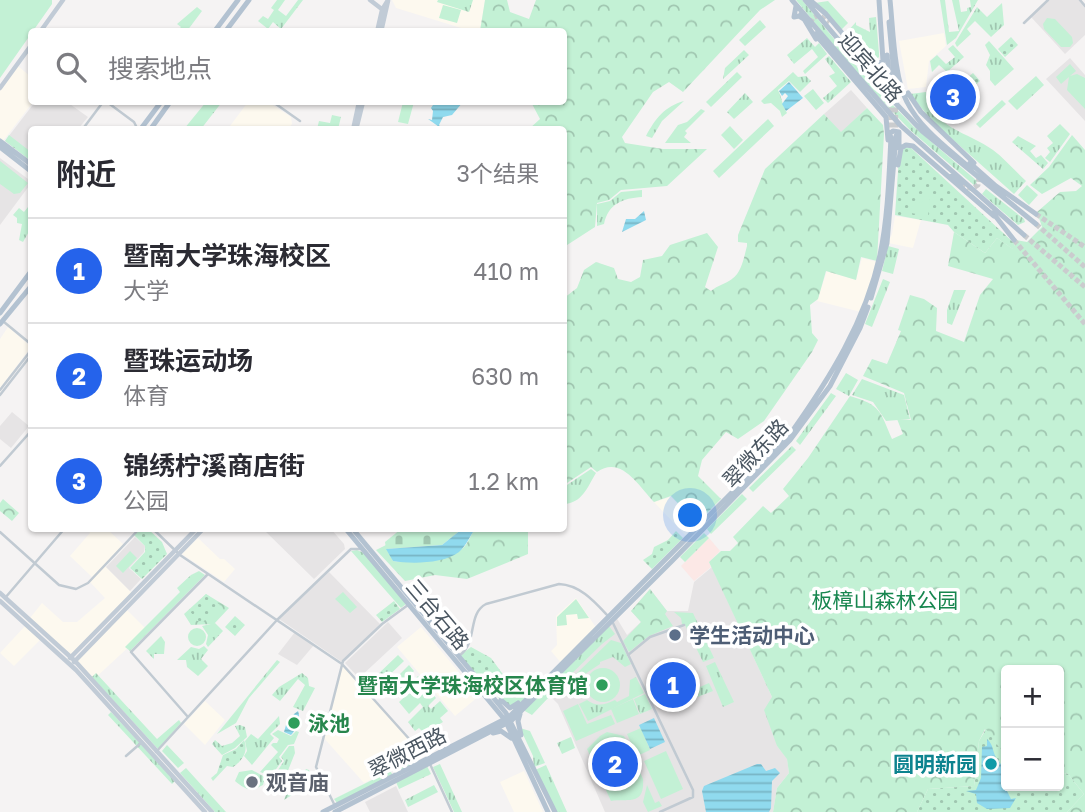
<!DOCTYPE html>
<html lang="zh">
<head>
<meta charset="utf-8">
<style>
  :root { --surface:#fff; --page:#f7f7f7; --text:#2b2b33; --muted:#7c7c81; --line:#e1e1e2; --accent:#2563eb }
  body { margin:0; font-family:"Golos Text","Noto Sans SC",sans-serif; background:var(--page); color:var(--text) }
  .controls { position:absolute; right:21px; bottom:21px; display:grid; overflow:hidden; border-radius:7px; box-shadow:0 2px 5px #0004 }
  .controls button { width:63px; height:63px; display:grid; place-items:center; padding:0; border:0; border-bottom:2px solid var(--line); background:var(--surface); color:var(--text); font:35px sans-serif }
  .you { position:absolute; left:691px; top:516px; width:24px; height:24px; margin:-18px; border:5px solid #fff; border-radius:50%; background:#1a73e8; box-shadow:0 0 0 10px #1a73e833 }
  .badge { display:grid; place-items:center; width:46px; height:46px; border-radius:50%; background:var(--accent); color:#fff; font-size:23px; font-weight:700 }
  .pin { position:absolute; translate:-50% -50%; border:4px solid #fff; box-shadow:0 2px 7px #0006 }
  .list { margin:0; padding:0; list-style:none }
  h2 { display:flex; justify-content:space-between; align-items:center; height:91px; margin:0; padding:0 28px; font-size:30px }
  h2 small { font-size:23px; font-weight:400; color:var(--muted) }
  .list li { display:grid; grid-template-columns:46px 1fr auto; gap:21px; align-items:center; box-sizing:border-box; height:105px; padding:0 28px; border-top:2px solid var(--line) }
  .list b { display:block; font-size:26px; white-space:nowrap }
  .list p { margin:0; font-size:23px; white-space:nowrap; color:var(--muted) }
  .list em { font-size:23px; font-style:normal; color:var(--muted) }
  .icon { flex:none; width:38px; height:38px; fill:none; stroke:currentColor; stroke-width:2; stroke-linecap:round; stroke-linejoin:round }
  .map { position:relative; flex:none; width:1085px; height:812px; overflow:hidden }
  .search { position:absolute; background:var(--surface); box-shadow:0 2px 5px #0004; left:28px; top:28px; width:539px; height:77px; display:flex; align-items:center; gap:18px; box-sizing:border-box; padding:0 24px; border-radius:7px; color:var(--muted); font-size:26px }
  .panel { position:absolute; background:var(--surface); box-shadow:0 2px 5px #0004; left:28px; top:126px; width:539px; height:406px; border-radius:7px }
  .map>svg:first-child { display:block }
  .commercial { fill:#fdf9ef }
  .education { fill:#e6e4e5 }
  .medical { fill:#fce8e6 }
  .grass { fill:url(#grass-tufts) }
  .forest { fill:url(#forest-crowns) }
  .cemetery { fill:url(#cemetery-stones) }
  .park { fill:url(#park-dots) }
  .pitch { fill:#c3f1d5 }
  .water { fill:url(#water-rules) }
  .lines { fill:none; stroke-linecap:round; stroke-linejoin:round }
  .primary-tunnel { stroke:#caccce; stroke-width:5; stroke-dasharray:5 2.5; stroke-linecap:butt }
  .street { stroke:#c1cad2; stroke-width:2.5 }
  .secondary { stroke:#c1cbd6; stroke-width:4.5 }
  .primary { stroke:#b3c2d1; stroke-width:5 }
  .service-dot { fill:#5c6f8a; stroke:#fff; stroke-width:2.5 }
  .leisure-dot { fill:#2e9e5b; stroke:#fff; stroke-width:2.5 }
  .culture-dot { fill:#0f9aa8; stroke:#fff; stroke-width:2.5 }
  .worship-dot { fill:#6b7280; stroke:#fff; stroke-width:2.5 }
  .labels { text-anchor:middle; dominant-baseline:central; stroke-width:7; stroke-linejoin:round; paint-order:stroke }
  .street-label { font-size:21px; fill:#4a5661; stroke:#fff }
  .park-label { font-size:21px; fill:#17864f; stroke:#fff }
  .service-label { font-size:21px; font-weight:bold; fill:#4e5e75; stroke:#fff; text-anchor:start }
  .leisure-label { font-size:21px; font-weight:bold; fill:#27864d; stroke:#fff; text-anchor:end }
  .culture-label { font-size:21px; font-weight:bold; fill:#0d838f; stroke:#fff; text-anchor:end }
  .worship-label { font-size:21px; font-weight:bold; fill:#5b616d; stroke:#fff; text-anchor:start }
</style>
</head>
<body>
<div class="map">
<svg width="1085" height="812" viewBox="0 0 1085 812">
  <defs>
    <pattern id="grass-tufts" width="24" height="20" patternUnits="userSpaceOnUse" patternTransform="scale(1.75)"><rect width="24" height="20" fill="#c3f1d5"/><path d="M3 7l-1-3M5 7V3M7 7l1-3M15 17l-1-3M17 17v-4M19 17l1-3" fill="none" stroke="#a0c6b0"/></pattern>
    <pattern id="forest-crowns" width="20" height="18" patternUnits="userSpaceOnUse" patternTransform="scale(1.75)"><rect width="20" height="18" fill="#c3f1d5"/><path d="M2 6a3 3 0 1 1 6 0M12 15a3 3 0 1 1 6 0" fill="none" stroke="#a0c6b0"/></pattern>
    <pattern id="cemetery-stones" width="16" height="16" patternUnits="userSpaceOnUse" patternTransform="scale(1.75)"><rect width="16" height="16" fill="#c3f1d5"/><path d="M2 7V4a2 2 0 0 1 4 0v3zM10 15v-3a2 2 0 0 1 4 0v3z" fill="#a0c6b0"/></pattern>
    <pattern id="park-dots" width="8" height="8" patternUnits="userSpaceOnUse" patternTransform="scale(1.75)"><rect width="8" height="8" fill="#c3f1d5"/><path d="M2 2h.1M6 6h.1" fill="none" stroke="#a0c6b0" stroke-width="1.8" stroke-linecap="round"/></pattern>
    <pattern id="water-rules" width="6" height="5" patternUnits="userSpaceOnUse" patternTransform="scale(1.75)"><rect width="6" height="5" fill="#90daee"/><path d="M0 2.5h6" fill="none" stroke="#78b4c4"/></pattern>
  </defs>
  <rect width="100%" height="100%" fill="#f5f3f3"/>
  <path class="commercial" d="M 392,0 L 485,0 L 480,31 L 471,31 L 396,8 Z
    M 944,33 L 946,46 L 929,61 L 926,87 L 908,89 L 899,41 Z
    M 18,66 L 31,77 L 32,102 L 33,102 L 3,141 L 0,139 L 0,91 Z
    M 248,102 L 268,102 L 291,117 L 292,124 L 288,129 L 227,130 Z
    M 895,216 L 921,220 L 913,248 L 888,243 L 892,234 Z
    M 862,258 L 877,262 L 861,312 L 817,301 L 827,271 L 856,280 Z
    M 8,327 L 31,347 L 0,388 L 0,339 Z
    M 671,497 L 698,525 L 687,537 L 654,502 Z
    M 88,529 L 107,529 L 124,545 L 105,566 L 132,593 L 70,655 L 30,618 L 42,603 L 63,622 L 77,622 L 105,598 L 90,582 L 93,578 L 70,556 L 90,533 Z
    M 198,538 L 220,559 L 224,559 L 235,569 L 224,582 L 182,554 Z
    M 576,598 L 597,629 L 562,664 L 551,651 L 557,645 L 556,616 Z
    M 126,609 L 147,630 L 93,680 L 76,662 Z
    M 26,625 L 41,639 L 14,666 L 0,653 Z
    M 421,627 L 479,696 L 455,716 L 397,647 Z
    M 342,664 L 413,743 L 411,745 L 411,754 L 402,764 L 364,783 L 323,737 Z
    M 205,701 L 225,720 L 205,745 L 184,724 Z
    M 524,771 L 543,812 L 514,812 L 500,782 Z"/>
  <path class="education" d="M 1048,0 L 1080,0 L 1085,6 L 1085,35 L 1065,54 L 1031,17 Z
    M 1070,58 L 1085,75 L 1085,121 L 1046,79 Z
    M 851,90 L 867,108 L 841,133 L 824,114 Z
    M 35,102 L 67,102 L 88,117 L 78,129 L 32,130 L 31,161 L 5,141 Z
    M 0,158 L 32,182 L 0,225 Z
    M 12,412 L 29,426 L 11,448 L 0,439 L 0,426 Z
    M 263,529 L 331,529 L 344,544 L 345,549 L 314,579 Z
    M 135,537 L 145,546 L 144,552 L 129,568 L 141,579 L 130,591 L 106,567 Z
    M 712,567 L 772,697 L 777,746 L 787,758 L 789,773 L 777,788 L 773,812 L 605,812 L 558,704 L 550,696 L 557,689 L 551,682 L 616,617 L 627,635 L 641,622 L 631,611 L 650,589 L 667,611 L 688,611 L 694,582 Z
    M 329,572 L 380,624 L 342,662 L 279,619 Z
    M 388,622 L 402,638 L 359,678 L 345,663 Z
    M 295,632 L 314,645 L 297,665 L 278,654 Z
    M 396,786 L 408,812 L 370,812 L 365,802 Z"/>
  <path class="medical" d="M 709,538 L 720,551 L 709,562 L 711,567 L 694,581 L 681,566 Z"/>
  <path class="grass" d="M 277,0 L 285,0 L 278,10 L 286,16 L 298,0 L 303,0 L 281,29 L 273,22 L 268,29 L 258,21 L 263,16 L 268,19 L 274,10 L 271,8 Z
    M 438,0 L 473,0 L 469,12 L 437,2 Z
    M 796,0 L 802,0 L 863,74 L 913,126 L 977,181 L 975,186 L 910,130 L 859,76 Z
    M 940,0 L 945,0 L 949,32 L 959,31 L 952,0 L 959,0 L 961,12 L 967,11 L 967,8 L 971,7 L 970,0 L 978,0 L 956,38 L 947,45 Z
    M 828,1 L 848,23 L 841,30 L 815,3 Z
    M 1002,3 L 1004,25 L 991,37 L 975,21 L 967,29 L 971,34 L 957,47 L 955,43 L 977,7 L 987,17 Z
    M 443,5 L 461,10 L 457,23 L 439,18 Z
    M 197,7 L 202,11 L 187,31 L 177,31 L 181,27 L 177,24 Z
    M 876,17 L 879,53 L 879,57 L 874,61 L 871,60 L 847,32 L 856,22 L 856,25 L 870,32 L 869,18 Z
    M 760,20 L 766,27 L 745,46 L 739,40 Z
    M 807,38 L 815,47 L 819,43 L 827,54 L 805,74 L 803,71 L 818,57 L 812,49 L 794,64 L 787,55 Z
    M 989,41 L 1014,69 L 995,86 L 990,80 L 990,71 L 986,65 L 990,55 L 985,45 Z
    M 953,45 L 964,57 L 947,72 L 939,65 L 932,72 L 930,61 L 937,55 L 946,64 L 955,57 L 948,49 Z
    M 744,50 L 749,55 L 723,79 L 725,68 Z
    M 829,56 L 851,82 L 828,103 L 823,98 L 837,86 L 829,76 L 835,73 L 825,59 Z
    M 737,72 L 742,77 L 711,107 L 706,102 Z
    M 793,72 L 798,77 L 806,76 L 811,81 L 800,92 L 789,81 L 778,90 C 782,98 782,105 787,113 L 782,117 L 780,111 L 771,103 L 764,104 L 761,101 Z
    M 1036,76 L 1044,85 L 1017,110 L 1008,101 Z
    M 926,92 C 928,126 970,133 993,150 C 1005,159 1015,171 1026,181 L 1014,194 L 933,122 L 910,94 Z
    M 745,93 L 753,102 L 734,119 L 727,112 Z
    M 1002,100 L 1006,104 L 980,128 L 976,124 Z
    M 684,101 L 662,121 L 652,138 L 646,136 C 655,119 665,106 684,101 Z
    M 206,102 L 222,102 L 201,129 L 184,129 Z
    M 403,102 L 414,102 L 408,124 L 398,122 Z
    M 701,109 L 705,111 L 685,131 L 687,133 L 684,137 L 691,143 L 665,143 L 678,125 L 687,122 Z
    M 332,115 L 341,117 L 338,129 L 317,129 L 319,121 L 330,123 Z
    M 768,119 L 774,126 L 719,178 L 713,171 Z
    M 1060,124 L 1070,134 L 1050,162 L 1045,158 L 1050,152 L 1047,148 L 1053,143 L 1047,136 Z
    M 730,126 L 743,140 L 734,149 L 721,135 Z
    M 9,135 L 31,152 L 31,161 L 5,141 Z
    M 1018,136 L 1036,146 L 1030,151 L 1036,158 L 1041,155 L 1048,163 L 1043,169 L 1012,142 Z
    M 986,189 L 1024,219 L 1025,222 L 1018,225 L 982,194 Z
    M 642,190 L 642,197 C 623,198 608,204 604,224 L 597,226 L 597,204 L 610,201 L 621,192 Z
    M 28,207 L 31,210 L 31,228 L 23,242 L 19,240 L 22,224 L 17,223 L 17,218 L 13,215 L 19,208 L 24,212 Z
    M 888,246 L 899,249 L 893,274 L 882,271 Z
    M 883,279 L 890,282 L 872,327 L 865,324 Z
    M 954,290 L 966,290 L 952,325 L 947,323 L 947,310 Z
    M 846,373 L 858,380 L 849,396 L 836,389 Z
    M 862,379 L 904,395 L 910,419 L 886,421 L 873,402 L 852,395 Z
    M 831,393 L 836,396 L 800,445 L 796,441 Z
    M 792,446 L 796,450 L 753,492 L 749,488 Z
    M 591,469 L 596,473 C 587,488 582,503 564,504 L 564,487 Z
    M 742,494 L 747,499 L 711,534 L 707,529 Z
    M 704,533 L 709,538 L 685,562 L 680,557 Z
    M 357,550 L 364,553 L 406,604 L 401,608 L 351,551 Z
    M 576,599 L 589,618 L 578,619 L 577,614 L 566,615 L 567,625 L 557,626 L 557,617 Z
    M 674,612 L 693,613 L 714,658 L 703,662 L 685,625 L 682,624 L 681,618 Z
    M 215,623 L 223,631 L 208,647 L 206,644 L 208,635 L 202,626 Z
    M 609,626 L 615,634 L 602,644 L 557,688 L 552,683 Z
    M188 637a9 9 0 1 1 18 0a9 9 0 1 1-18 0Z
    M 161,636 L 165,642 L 164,654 L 154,654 L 154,659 L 146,651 Z
    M 611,640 L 621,643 L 631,664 L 625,667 L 613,657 L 600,662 L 600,664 L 585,674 L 584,691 L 576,674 Z
    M 204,646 L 208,650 L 201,659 L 208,666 L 198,676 L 187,667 L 186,660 L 177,660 L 191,647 L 199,649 Z
    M 398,655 L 404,661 L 381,683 L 375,677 Z
    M 277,660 L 280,662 L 249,698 L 236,723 L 217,734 Z
    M 715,662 L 734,702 L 723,707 L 706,666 Z
    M 409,665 L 414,671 L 406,680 L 409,684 L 418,676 L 425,684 L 416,693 L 420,696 L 428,689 L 436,698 L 428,706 L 431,709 L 440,701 L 448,711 L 440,718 L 443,722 L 424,733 L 419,728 L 415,731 L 408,722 L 423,707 L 420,703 L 409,714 L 399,702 L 410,692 L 408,689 L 410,685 L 395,698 L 386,688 Z
    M 96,673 L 157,739 L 179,720 L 181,723 L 158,749 L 92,677 Z
    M 302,673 L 308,678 L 309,686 L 315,688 L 303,711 L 293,707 L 305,685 L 298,679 L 280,701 L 272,695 L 279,687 Z
    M 636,677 L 644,693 L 588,721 L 579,704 L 587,700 C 596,707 605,705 615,700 L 617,702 L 629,696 L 630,680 Z
    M 709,683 L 713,691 L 687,701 L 684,694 Z
    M 544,690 L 549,697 L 532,715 L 523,710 Z
    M 645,694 L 652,709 L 640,714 L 634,699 Z
    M 111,712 L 175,781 L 172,784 L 108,715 Z
    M 279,716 L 280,724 L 270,734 L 274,738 L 252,765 L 244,756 L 247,751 L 245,741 L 251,734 L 258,739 Z
    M 240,725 L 245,727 L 247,737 L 235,748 L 222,755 L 212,744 L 215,740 L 222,746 L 232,743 L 240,736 L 235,726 Z
    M 520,728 L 530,731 L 545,763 L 534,767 L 533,756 Z
    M 278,730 L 291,736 L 296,731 L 299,732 L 294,744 L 288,745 L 279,757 L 282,761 L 271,776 L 260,772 L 278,752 L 271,745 L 273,743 L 277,743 L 279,739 L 272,734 Z
    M 571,737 L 575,748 L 562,754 L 557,743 Z
    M 412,744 L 418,752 L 417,763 L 397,774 L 393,769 L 402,764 L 411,754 Z
    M 167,745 L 184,763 L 178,768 L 162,751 Z
    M 289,746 L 294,746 L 295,753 L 287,773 L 283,774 L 278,770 L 284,761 L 281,757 Z
    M 440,764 L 462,812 L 454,812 L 433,767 Z
    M 546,765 L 567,812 L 555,812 L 535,770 Z
    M 427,766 L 431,774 L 399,789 L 396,782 Z
    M 186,768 L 226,812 L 215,812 L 180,773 Z
    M 306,769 L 309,770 L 314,781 L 284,800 L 289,786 L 286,784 L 290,773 L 301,778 Z
    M 252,770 L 265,777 L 263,785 C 250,792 246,790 235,781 L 239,772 Z
    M 390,771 L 393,775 L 337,803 L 334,799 Z
    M 434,785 L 438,792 L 408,807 L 405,800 Z
    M 647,785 L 655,803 L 659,801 L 662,806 L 648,812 L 643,802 Z"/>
  <path class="forest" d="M 485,0 L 507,0 L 510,12 L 529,19 L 536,0 L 775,0 L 760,10 L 683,92 L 669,82 L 653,92 L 622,137 L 625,143 L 663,149 L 707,149 L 667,186 L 621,190 L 609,200 L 597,203 L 595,227 L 564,247 L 564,130 L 529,129 L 540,119 L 531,102 L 564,102 L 564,32 L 480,31 Z
    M 867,108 L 883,125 L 884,134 L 877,261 L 861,257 L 856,280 L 826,271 L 818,299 L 810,305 L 812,333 L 818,340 L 812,352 L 764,421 L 738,439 L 726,432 L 702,460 L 698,476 L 721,499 L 697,523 L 671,496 L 654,502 C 638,485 621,455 597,472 L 591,467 L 564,485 L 564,298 L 577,288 L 584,270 L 596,262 L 614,268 L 618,279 L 631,282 L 640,277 L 643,260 L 662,256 L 670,245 L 707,233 L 718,247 L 705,287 L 711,291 C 718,285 725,284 732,279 C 742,272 744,257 747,246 L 747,243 L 738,242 L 738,235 L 765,169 L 824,114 L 841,132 Z
    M 1072,135 L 1085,150 L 1085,812 L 1067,812 L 1084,794 L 1068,774 L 1059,772 L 1059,670 L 1006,670 L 1006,757 L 985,729 L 979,741 L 974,786 L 928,789 L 917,812 L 773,812 L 777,788 L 789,773 L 787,759 L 777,746 L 764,710 L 772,697 L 709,562 L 721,551 L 730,551 L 738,543 L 733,537 L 763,506 L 771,513 L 789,496 L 783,489 L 808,458 L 850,396 C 881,405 880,411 892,439 L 903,434 L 897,419 L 911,420 L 904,393 L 863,376 L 872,359 L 887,364 L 901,331 L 898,330 L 910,295 L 924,299 L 937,308 L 936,331 L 964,342 L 980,295 L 993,279 L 948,266 L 954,232 L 985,253 L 997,238 L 1013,249 L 1016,240 L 1027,242 L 1042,227 L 1037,212 L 1060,192 L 1076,191 L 1082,186 L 1071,178 L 1042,194 L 1030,185 L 1049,167 Z
    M 3,499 L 19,513 L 12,521 L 0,511 L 0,503 Z
    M 475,529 L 528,529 L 528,554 L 467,579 L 435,575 L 405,581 L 376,550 L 386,545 L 393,561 C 412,564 448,561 463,548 C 468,544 471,534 475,529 Z
    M 199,571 L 205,575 L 130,651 L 125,647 L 180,592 L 177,588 L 191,575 Z
    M 650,589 L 667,611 L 665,614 L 673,626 L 649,636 L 629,652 L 623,641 L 641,622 L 631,611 Z
    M 206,594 L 229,608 L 214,624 L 191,625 L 184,614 Z"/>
  <path class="cemetery" d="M 401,529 L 462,529 L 442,545 L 386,549 L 385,542 Z"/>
  <path class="park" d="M 1011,37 L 1018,45 L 1005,57 L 998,49 Z
    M 973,73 L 980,81 L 955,103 L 958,107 L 946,118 L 935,106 Z
    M 905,147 L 911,148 L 1014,243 L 1014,250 L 997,238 L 985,253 L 954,232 L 948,225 L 895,215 L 899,157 Z
    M 141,529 L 148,529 L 162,542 L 167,554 L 142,579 L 130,568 L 145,552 L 145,546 L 134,535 Z
    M 676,531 L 683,538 L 652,569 L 643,560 L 652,554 L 654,547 L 668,540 Z
    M 206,594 L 220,605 L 204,621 L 197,621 L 190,611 Z
    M 394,601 L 400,609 L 382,622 L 376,615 Z
    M 235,616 L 245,625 L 235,636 L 225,627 Z
    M 471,647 L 491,658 L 513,688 L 529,673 L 541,685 L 517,705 L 505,705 L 459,656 Z
    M 986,729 L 1006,757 L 1006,786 L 1059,786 L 1059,772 L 1068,774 L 1084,794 L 1067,812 L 917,812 L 928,789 L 974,786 L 979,741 Z
    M 244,740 C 249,751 242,761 233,767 L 227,766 L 213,781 L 211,778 L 217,773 L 223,755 L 236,749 Z
    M 275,770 L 282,773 L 281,778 L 287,780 L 285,785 L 288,786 L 285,794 L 272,788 L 274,781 L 271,780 Z"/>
  <path class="pitch" d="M 0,0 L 52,0 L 52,4 L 0,78 Z
    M 1047,18 L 1055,19 L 1072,37 L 1073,43 L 1070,47 L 1061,47 L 1044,29 L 1043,24 Z
    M 1070,64 L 1076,71 L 1070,76 L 1077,74 L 1085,78 L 1085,109 L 1067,90 L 1069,77 L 1061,84 L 1056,77 Z
    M 813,89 L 824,103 L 816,110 L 804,96 Z
    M 0,161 L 28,183 L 20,193 L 14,194 L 0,184 Z
    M 1027,185 L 1038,195 L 1029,205 L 1018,195 Z
    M 923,196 L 930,197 L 928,216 L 911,213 L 913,202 L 922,203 Z
    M 130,551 L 137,558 L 123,573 L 116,566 Z
    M 343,592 L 357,607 L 350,613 L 335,599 Z
    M586 685a17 17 0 1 1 34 0a17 17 0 1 1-34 0Z
    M 633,699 L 639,714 L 617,723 L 611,709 Z
    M 578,704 L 587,724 L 611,715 L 615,724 L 576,741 L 563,711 Z
    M 641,728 L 650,750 L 637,756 L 627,734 Z
    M 607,732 L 624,736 L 643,779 C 645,807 627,798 611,801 L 587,749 L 600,736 Z
    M 666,751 L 683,789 L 661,799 L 644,761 Z"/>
  <path class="water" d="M 789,82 L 803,98 L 786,111 L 782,104 L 788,96 L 785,93 L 782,96 L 779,91 Z
    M 435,102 L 463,102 L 452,115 L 443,117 L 439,125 L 442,129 L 428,119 L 432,120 L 433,111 L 431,108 Z
    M 644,211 L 646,220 L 622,232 L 626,219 L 635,219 Z
    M 462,529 L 475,529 C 470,536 466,546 459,552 C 443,564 411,564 393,561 L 386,549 L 442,545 Z
    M 298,711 C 301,718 297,729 291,735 L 284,732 L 286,725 L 289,724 L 294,714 Z
    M 654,718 L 665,742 L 650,749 L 639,725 Z
    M 987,739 C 994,745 992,752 997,759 C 1005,769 1006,773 1006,786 L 1011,786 L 1011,788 L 1007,791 L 1011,799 L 1016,798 L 1010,808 L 987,809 L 977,803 L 976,794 L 966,791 L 976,790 L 981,778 L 982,747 L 987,746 Z
    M 757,764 L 761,764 L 766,771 L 775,768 L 780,773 L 772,781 L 771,808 L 769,812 L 706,812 L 702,791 L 704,786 Z"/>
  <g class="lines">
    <path class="primary-tunnel" d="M 810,23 L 813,18 L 819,15 L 829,23
      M 890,85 L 891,134
      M 895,85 L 896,133
      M 961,184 L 972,189 L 978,185 L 979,177
      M 1036,214 L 1085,247
      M 1036,224 L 1085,267
      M 1024,235 L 1085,287
      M 1014,240 L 1085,324"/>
    <path class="street" d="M 1080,0 L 1085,6
      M 1024,23 L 1048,0
      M 107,102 L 134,122 L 138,130
      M 273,102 L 300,121
      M 82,130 L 103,102
      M 4,322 L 32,345
      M 0,390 L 32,349
      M 0,395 L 32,354
      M 0,466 L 32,430
      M 152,528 L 180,555 L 342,664 L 420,751 L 430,755
      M 0,532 L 59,585 L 76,589 L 88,583 L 140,528
      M 5,598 L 65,528
      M 612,621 L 693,790 L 693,797 L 660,812
      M 460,655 C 478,642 467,614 486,604 L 559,584 C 580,585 594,601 608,616
      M 628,655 L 650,637 L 684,625
      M 188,717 L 131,652 L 208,574
      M 156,752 L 277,620 L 351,549 L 360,549
      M 126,756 L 142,742
      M 430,764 L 452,812
      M 335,806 L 316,767 L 343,661 L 382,624 L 408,605"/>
    <path class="secondary" d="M 370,0 L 383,10
      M 40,32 L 63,0
      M 377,32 L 382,10 L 388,0
      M 381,32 L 388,1
      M 0,88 L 32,44
      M 353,130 L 359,102
      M 356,130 L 363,102
      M 0,593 L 75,661 L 212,812
      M 0,601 L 76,670 L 205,812
      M 70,658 L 197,528
      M 74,662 L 204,528"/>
    <path class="primary" d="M 792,0 L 900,125 L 1024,235
      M 805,0 L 864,70 L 922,131 L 1036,224
      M 810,0 L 826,14 L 854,47
      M 890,0 C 893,28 894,78 907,102 C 921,130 949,149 971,169
      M 796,6 L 794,17 L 799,16 L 804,19
      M 801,14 L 816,39
      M 889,22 L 895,85
      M 214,32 L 238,0
      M 225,32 L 249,0
      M 815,34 L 886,117 L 888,140
      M 849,47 C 859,57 868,72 883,61 L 879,0
      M 887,55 L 890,85
      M 908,93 L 921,112 L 974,163
      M 140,130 L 161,102
      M 150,130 L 170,102
      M 888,135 L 893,131 L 899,132 L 899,148
      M 0,141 L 32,165
      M 0,147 L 32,172
      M 970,163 L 996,186 L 1036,214
      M 898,165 L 901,148 L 906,145 L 913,146 L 994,216
      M 952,176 L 961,184
      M 993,213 L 1014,240
      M 871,298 L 887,243 L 896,136
      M 0,313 L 32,270
      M 0,324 L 32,285
      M 345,528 L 505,720 L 548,812
      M 352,528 L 506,713 L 555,812
      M 501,700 L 510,708 L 518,703
      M 520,714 L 518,721 L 521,735
      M 493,733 L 501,731 L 511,738
      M 323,812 L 509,717 L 791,433 C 830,378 865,322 880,255 C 888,216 889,176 891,137
      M 335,812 L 511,721 L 672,561 L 790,440 L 830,386 L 860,328 L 868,307"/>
  </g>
  <circle class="service-dot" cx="675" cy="635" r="7"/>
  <g class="leisure-dot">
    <circle cx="602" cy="685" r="7"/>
    <circle cx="294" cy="723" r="7"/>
  </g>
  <circle class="culture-dot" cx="991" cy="764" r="7"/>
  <circle class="worship-dot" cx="252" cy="782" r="7"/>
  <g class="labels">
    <g class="street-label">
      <text transform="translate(871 67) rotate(49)">迎宾北路</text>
      <text transform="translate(755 453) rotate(-47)">翠微东路</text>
      <text transform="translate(438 614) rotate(50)">三台石路</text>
      <text transform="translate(407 752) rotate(-27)">翠微西路</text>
    </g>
    <g class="park-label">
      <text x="885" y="600">板樟山森林公园</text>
    </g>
    <g class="service-label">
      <text x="689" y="635">学生活动中心</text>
    </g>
    <g class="leisure-label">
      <text x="588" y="685">暨南大学珠海校区体育馆</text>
      <text x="308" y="723" text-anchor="start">泳池</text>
    </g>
    <g class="culture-label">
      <text x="977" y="764">圆明新园</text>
    </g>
    <g class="worship-label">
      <text x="266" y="782">观音庙</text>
    </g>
  </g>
</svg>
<div class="controls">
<button>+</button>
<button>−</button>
</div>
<div class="you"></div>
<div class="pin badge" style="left:673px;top:685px">1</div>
<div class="pin badge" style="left:615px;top:764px">2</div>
<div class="pin badge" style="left:953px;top:97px">3</div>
<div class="search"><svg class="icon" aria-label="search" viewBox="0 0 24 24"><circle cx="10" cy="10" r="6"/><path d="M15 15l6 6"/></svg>搜索地点</div>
<section class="panel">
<h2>附近<small>3个结果</small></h2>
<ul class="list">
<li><span class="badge">1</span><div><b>暨南大学珠海校区</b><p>大学</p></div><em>410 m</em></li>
<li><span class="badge">2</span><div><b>暨珠运动场</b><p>体育</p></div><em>630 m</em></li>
<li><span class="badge">3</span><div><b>锦绣柠溪商店街</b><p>公园</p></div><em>1.2 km</em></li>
</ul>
</section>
</div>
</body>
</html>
